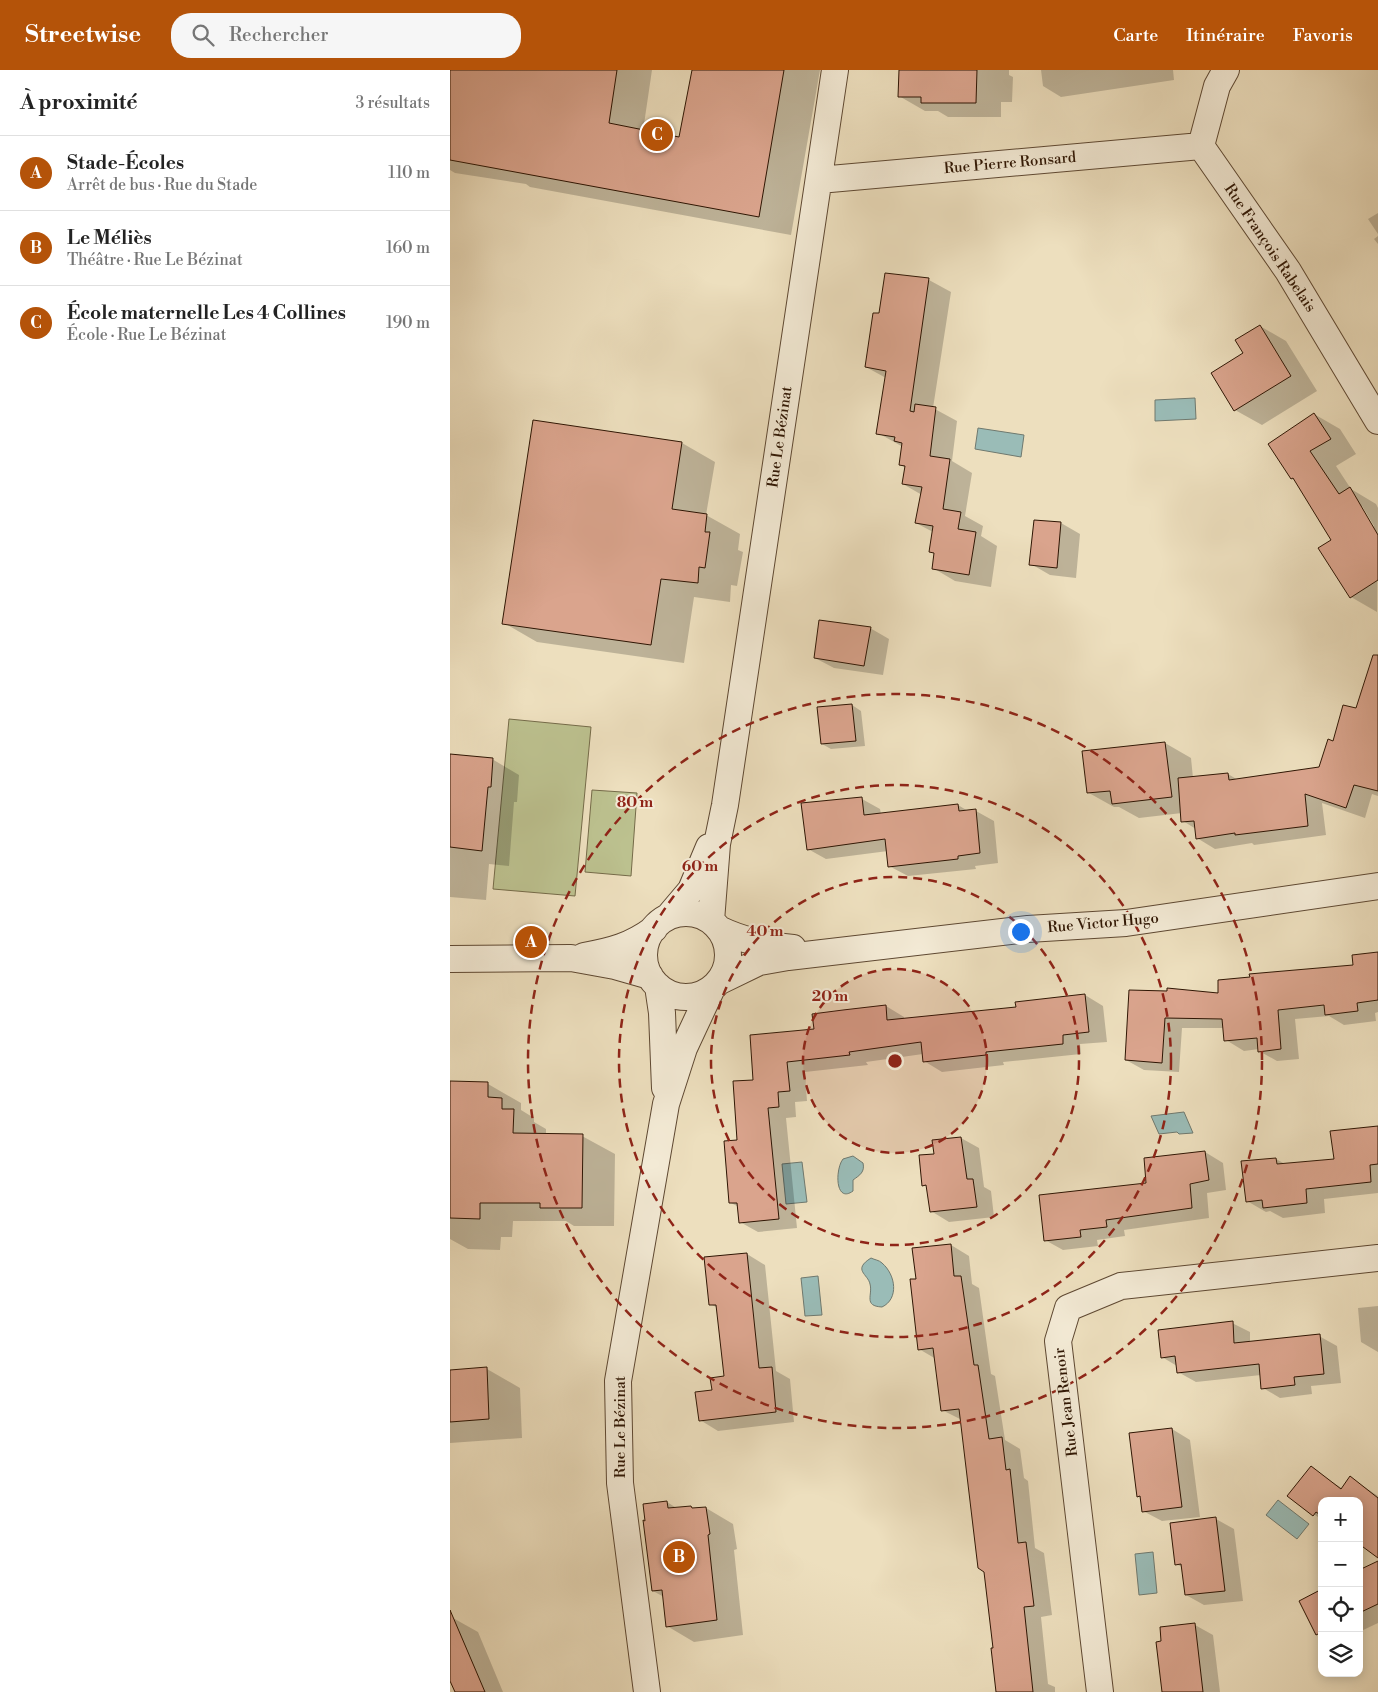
<!DOCTYPE html>
<html lang="fr">
<head>
<meta charset="utf-8">
<style>
  :root { --surface:#fff; --page:#f6f6f6; --text:#222; --muted:#767676; --line:#e0e0e0; --accent:#b45309 }
  body { margin:0; font-family:"Libre Bodoni",serif; background:var(--page); color:var(--text) }
  .controls { position:absolute; right:15px; bottom:15px; display:grid; overflow:hidden; border-radius:10px; box-shadow:0 2px 12px #0003 }
  .controls button { width:45px; height:45px; display:grid; place-items:center; padding:0; border:0; border-bottom:1px solid var(--line); background:var(--surface); color:var(--text); font:25px sans-serif }
  .you { position:absolute; left:570px; top:861px; width:18px; height:18px; margin:-12px; border:4px solid #fff; border-radius:50%; background:#1a73e8; box-shadow:0 0 0 8px #1a73e833 }
  .badge { display:grid; place-items:center; width:32px; height:32px; border-radius:50%; background:var(--accent); color:#fff; font-size:16px; font-weight:700 }
  .pin { position:absolute; translate:-50% -50%; border:2px solid #fff; box-shadow:0 1px 5px #0006 }
  .list { margin:0; padding:0; list-style:none }
  h2 { display:flex; justify-content:space-between; align-items:center; height:65px; margin:0; padding:0 20px; font-size:21px }
  h2 small { font-size:16px; font-weight:400; color:var(--muted) }
  .list li { display:grid; grid-template-columns:32px 1fr auto; gap:15px; align-items:center; box-sizing:border-box; height:75px; padding:0 20px; border-top:1px solid var(--line) }
  .list b { display:block; font-size:19px; white-space:nowrap }
  .list p { margin:0; font-size:16px; white-space:nowrap; color:var(--muted) }
  .list em { font-size:16px; font-style:normal; color:var(--muted) }
  .icon { flex:none; width:28px; height:28px; fill:none; stroke:currentColor; stroke-width:2; stroke-linecap:round; stroke-linejoin:round }
  .map { position:relative; flex:none; width:928px; height:1622px; overflow:hidden }
  header { display:flex; align-items:center; gap:30px; box-sizing:border-box; height:70px; padding:0 25px; background:var(--accent); color:#fff }
  header strong { font-size:24px }
  nav { display:flex; gap:28px; margin-inline-start:auto; font-size:18px }
  .search { width:350px; height:45px; background:var(--page); display:flex; align-items:center; gap:12px; box-sizing:border-box; padding:0 18px; border-radius:20px; color:var(--muted); font-size:19px }
  main { display:flex }
  aside { flex:1; background:var(--surface) }
  .map>svg:first-child { display:block }
  .green { fill:#bcc18f; stroke:#756b49 }
  .water { fill:#9abcb7; stroke:#6f796f }
  .shadow { fill:#0003; fill-rule:evenodd }
  .building { fill:#daa48d; stroke:#2e1503 }
  .lines { fill:none; stroke-linecap:round; stroke-linejoin:round }
  .minor-casing { stroke:#5e4832; stroke-width:28 }
  .minor { stroke:#f3ead5; stroke-width:26 }
  .ring { fill:none; stroke:#8f2418; stroke-width:2.5; stroke-dasharray:9 6 }
  .labels { text-anchor:middle; dominant-baseline:central; stroke-width:4; stroke-linejoin:round; paint-order:stroke }
  .street-label { font-size:15px; fill:#2e1503; stroke:#f3ead5 }
  .centre { fill:#8f2418; stroke:#f3ead5; stroke-width:2.5 }
  .ring-label { font-size:15px; text-anchor:middle; font-weight:bold; fill:#8f2418; stroke:#f3ead5; stroke-width:4; stroke-linejoin:round; paint-order:stroke }
</style>
</head>
<body>
<header>
<strong>Streetwise</strong>
<div class="search"><svg class="icon" aria-label="search" viewBox="0 0 24 24"><circle cx="10" cy="10" r="6"/><path d="M15 15l6 6"/></svg>Rechercher</div>
<nav><a>Carte</a><a>Itinéraire</a><a>Favoris</a></nav>
</header>
<main>
<aside>
<h2>À proximité<small>3 résultats</small></h2>
<ul class="list">
<li><span class="badge">A</span><div><b>Stade-Écoles</b><p>Arrêt de bus · Rue du Stade</p></div><em>110 m</em></li>
<li><span class="badge">B</span><div><b>Le Méliès</b><p>Théâtre · Rue Le Bézinat</p></div><em>160 m</em></li>
<li><span class="badge">C</span><div><b>École maternelle Les 4 Collines</b><p>École · Rue Le Bézinat</p></div><em>190 m</em></li>
</ul>
</aside>
<div class="map">
<svg width="928" height="1622" viewBox="0 0 928 1622">
  <rect width="100%" height="100%" fill="#eddfbe"/>
  <filter id="stains"><feTurbulence type="fractalNoise" baseFrequency=".004" numOctaves="4"/><feColorMatrix values="0 0 0 0 .2 0 0 0 0 .09 0 0 0 0 .02 0 0 0 .5 -.17"/></filter>
  <radialGradient id="worn" r=".72"><stop offset=".6" stop-color="#630" stop-opacity="0"/><stop offset="1" stop-color="#630" stop-opacity=".3"/></radialGradient>
  <path class="green" d="M 59,649 L 141,657 L 125,826 L 43,819 Z
    M 142,720 L 187,723 L 181,806 L 135,802 Z"/>
  <path class="water" d="M 745,328 L 746,349 L 705,351 L 705,330 Z
    M 528,358 L 574,365 L 571,387 L 525,379 Z
    M 734,1042 L 743,1063 L 729,1064 L 727,1062 L 709,1064 L 701,1046 Z
    M 403,1086 L 413,1093 C 415,1102 410,1105 403,1110 L 403,1121 C 385,1134 385,1099 393,1089 Z
    M 352,1092 L 357,1132 L 336,1134 L 332,1094 Z
    M 421,1188 C 425,1190 429,1190 432,1193 C 446,1205 449,1229 432,1237 C 413,1236 423,1225 420,1214 C 418,1204 402,1200 421,1188 Z
    M 368,1206 L 372,1245 L 355,1246 L 351,1208 Z
    M 828,1430 L 859,1454 L 847,1469 L 816,1445 Z
    M 703,1482 L 707,1523 L 689,1525 L 685,1484 Z"/>
  <path class="shadow" d="M 0,0 L 202,0 L 193,61 L 230,68 L 243,0 L 370,0 L 341,165 L 80,117 L 76,114 L 5,103 L 0,100 Z
    M 450,0 L 559,0 L 559,5 L 563,7 L 562,32 L 551,32 L 551,47 L 498,47 L 488,41 L 475,41 L 449,26 Z
    M 591,0 L 723,0 L 724,10 L 611,27 L 593,16 Z
    M 928,143 L 928,164 L 918,149 Z
    M 928,166 L 928,174 L 924,169 Z
    M 436,204 L 479,210 L 501,222 L 483,338 L 507,351 L 502,391 L 522,403 L 515,446 L 533,456 L 531,466 L 547,476 L 541,517 L 505,511 L 483,498 L 485,484 L 480,481 L 483,462 L 466,453 L 472,425 L 453,414 L 456,398 L 451,395 L 453,377 L 428,363 L 436,308 L 416,297 L 430,244 Z
    M 810,256 L 836,271 L 867,321 L 812,355 L 785,340 L 795,284 Z
    M 864,344 L 890,359 L 906,384 L 886,396 L 901,419 L 926,434 L 928,438 L 927,542 L 901,527 L 882,471 L 847,412 L 842,409 ZM 909,436 L 912,436 L 924,456 L 922,458 Z
    M 84,352 L 232,373 L 265,392 L 256,445 L 290,464 L 288,480 L 293,482 L 287,516 L 281,515 L 280,532 L 244,527 L 234,593 L 87,572 L 54,553 Z
    M 585,451 L 611,453 L 630,464 L 626,508 L 600,505 L 581,494 Z
    M 420,558 L 439,569 L 433,605 L 384,598 L 365,588 Z
    M 919,600 L 928,603 L 928,726 L 922,724 L 915,748 L 872,733 L 876,765 L 804,775 L 802,773 L 765,779 L 747,768 L 746,759 L 733,751 L 732,743 L 689,748 L 669,737 L 664,737 L 639,723 L 715,673 L 741,688 L 743,708 L 778,704 L 788,710 L 870,698 L 884,672 L 906,640 Z
    M 402,635 L 411,641 L 415,676 L 381,679 L 372,674 Z
    M 0,685 L 42,689 L 69,705 L 67,732 L 64,732 L 59,796 L 39,794 L 36,830 L 0,827 Z
    M 412,729 L 430,739 L 431,744 L 508,735 L 518,741 L 526,741 L 544,751 L 548,793 L 525,796 L 526,799 L 458,806 L 439,796 L 438,781 L 376,789 L 358,779 Z
    M 928,884 L 928,942 L 925,943 L 926,951 L 894,955 L 879,946 L 845,949 L 849,989 L 827,991 L 809,981 L 809,979 L 794,981 L 776,970 L 774,958 L 732,958 L 729,1002 L 694,1000 L 676,990 L 680,921 L 769,925 L 904,896 L 904,887 Z
    M 635,925 L 653,936 L 657,972 L 630,974 L 631,984 L 553,992 L 554,995 L 492,1002 L 474,991 L 473,984 L 416,992 L 418,995 L 355,1002 L 357,1031 L 345,1032 L 346,1047 L 336,1048 L 347,1158 L 308,1162 L 290,1152 L 289,1137 L 281,1133 L 289,1071 L 305,1011 L 366,960 L 436,936 L 454,947 L 454,949 L 567,938 Z
    M 0,1013 L 38,1014 L 71,1033 L 71,1040 L 84,1048 L 84,1052 L 96,1059 L 96,1065 L 132,1066 L 165,1084 L 164,1156 L 124,1156 L 116,1151 L 63,1151 L 62,1167 L 51,1167 L 50,1180 L 18,1179 L 0,1169 Z
    M 928,1057 L 928,1123 L 874,1129 L 875,1143 L 833,1148 L 820,1141 L 816,1142 L 797,1131 L 826,1089 L 835,1094 L 885,1090 L 882,1062 Z
    M 511,1068 L 529,1078 L 534,1117 L 541,1121 L 544,1147 L 499,1152 L 481,1141 L 478,1117 L 474,1115 L 485,1085 Z
    M 755,1082 L 773,1093 L 776,1120 L 757,1123 L 759,1148 L 674,1160 L 675,1166 L 647,1170 L 648,1176 L 613,1180 L 595,1170 Z
    M 501,1175 L 519,1186 L 522,1214 L 529,1218 L 541,1304 L 545,1306 L 555,1370 L 570,1379 L 574,1408 L 578,1411 L 585,1478 L 594,1483 L 602,1545 L 591,1547 L 598,1614 L 605,1617 L 605,1622 L 547,1622 L 544,1579 L 535,1501 L 512,1350 L 492,1340 L 486,1289 L 469,1279 L 467,1210 Z
    M 297,1184 L 315,1195 L 326,1301 L 340,1309 L 344,1352 L 268,1361 L 250,1350 L 263,1321 L 275,1307 L 268,1238 L 260,1234 Z
    M 928,1236 L 928,1282 L 911,1272 L 908,1238 Z
    M 782,1253 L 800,1262 L 800,1273 L 869,1266 L 887,1276 L 891,1313 L 861,1316 L 862,1324 L 830,1328 L 813,1318 L 811,1305 L 746,1312 L 728,1302 L 727,1296 L 712,1287 Z
    M 37,1299 L 70,1318 L 72,1368 L 0,1373 L 0,1301 Z
    M 722,1359 L 740,1370 L 750,1447 L 712,1451 L 693,1441 L 692,1428 L 688,1426 Z
    M 861,1398 L 893,1419 L 901,1408 L 928,1426 L 928,1486 L 909,1473 L 909,1431 L 872,1431 L 872,1450 L 839,1426 Z
    M 217,1432 L 228,1439 L 256,1438 L 283,1454 L 287,1479 L 284,1480 L 293,1565 L 244,1572 L 217,1556 L 214,1527 L 203,1521 Z
    M 766,1449 L 784,1459 L 793,1531 L 754,1535 L 736,1525 L 732,1497 L 726,1494 Z
    M 928,1492 L 928,1553 L 909,1562 L 909,1502 Z
    M 3,1548 L 28,1562 L 53,1622 L 6,1622 L 0,1608 L 0,1549 Z
    M 745,1555 L 763,1565 L 770,1622 L 713,1622 L 712,1572 Z"/>
  <path class="building" d="M 0,0 L 167,0 L 159,53 L 229,67 L 242,0 L 334,0 L 309,147 L 0,90 Z
    M 449,0 L 527,0 L 526,33 L 471,33 L 471,27 L 448,27 Z
    M 435,203 L 479,208 L 460,341 L 464,342 L 465,334 L 486,337 L 480,386 L 500,389 L 493,439 L 511,442 L 508,459 L 526,462 L 519,505 L 482,499 L 484,483 L 479,482 L 483,456 L 465,453 L 472,417 L 452,414 L 455,396 L 449,395 L 452,373 L 444,371 L 445,367 L 426,364 L 436,301 L 415,297 L 423,243 L 429,243 Z
    M 810,255 L 841,306 L 784,341 L 761,303 L 793,283 L 785,270 Z
    M 864,343 L 881,369 L 860,381 L 889,424 L 900,417 L 928,465 L 928,510 L 900,528 L 868,478 L 881,470 L 843,408 L 841,409 L 818,374 Z
    M 83,350 L 232,372 L 222,439 L 257,444 L 255,462 L 260,462 L 255,498 L 249,497 L 248,513 L 211,509 L 201,575 L 52,554 Z
    M 584,450 L 611,452 L 607,498 L 579,495 Z
    M 369,550 L 421,557 L 414,596 L 364,588 Z
    M 923,585 L 928,585 L 928,721 L 904,715 L 896,738 L 855,724 L 858,756 L 785,765 L 785,763 L 746,769 L 744,751 L 731,752 L 728,708 L 778,703 L 779,710 L 869,697 L 878,669 L 883,671 L 893,635 L 906,638 Z
    M 402,634 L 406,671 L 371,674 L 367,637 Z
    M 715,672 L 722,727 L 662,734 L 660,721 L 637,723 L 632,681 Z
    M 0,684 L 43,688 L 41,717 L 38,717 L 32,781 L 0,777 Z
    M 412,727 L 414,745 L 508,734 L 509,741 L 526,739 L 530,783 L 508,786 L 508,789 L 438,797 L 435,769 L 357,780 L 351,733 Z
    M 928,882 L 928,930 L 907,933 L 908,941 L 875,945 L 874,935 L 828,940 L 831,979 L 808,982 L 807,968 L 774,971 L 772,949 L 715,948 L 712,993 L 675,990 L 679,920 L 717,921 L 717,918 L 768,923 L 768,910 L 800,907 L 799,904 L 903,895 L 902,885 Z
    M 635,924 L 639,962 L 613,965 L 613,974 L 536,982 L 536,985 L 473,992 L 471,972 L 399,982 L 400,985 L 337,992 L 340,1021 L 328,1022 L 329,1037 L 318,1038 L 329,1149 L 289,1153 L 287,1133 L 279,1133 L 274,1071 L 287,1070 L 283,1011 L 303,1010 L 300,965 L 364,959 L 362,944 L 393,940 L 436,935 L 437,950 L 566,937 L 565,932 Z
    M 0,1011 L 38,1012 L 38,1027 L 52,1028 L 52,1039 L 64,1039 L 63,1063 L 133,1064 L 132,1138 L 90,1138 L 90,1133 L 30,1133 L 30,1149 L 0,1148 Z
    M 928,1056 L 928,1094 L 920,1095 L 921,1112 L 856,1119 L 857,1133 L 813,1138 L 812,1130 L 796,1132 L 791,1091 L 826,1088 L 827,1094 L 884,1089 L 880,1061 Z
    M 511,1067 L 517,1109 L 523,1109 L 527,1137 L 480,1142 L 476,1115 L 472,1116 L 469,1085 L 484,1084 L 482,1070 Z
    M 755,1081 L 759,1110 L 740,1114 L 742,1138 L 656,1150 L 657,1157 L 630,1160 L 631,1167 L 594,1171 L 589,1125 L 696,1113 L 694,1088 Z
    M 501,1174 L 504,1206 L 511,1206 L 524,1295 L 528,1295 L 539,1369 L 552,1367 L 556,1400 L 560,1399 L 568,1473 L 576,1472 L 584,1536 L 574,1537 L 583,1622 L 546,1622 L 541,1578 L 543,1578 L 534,1502 L 528,1498 L 509,1339 L 491,1341 L 483,1278 L 468,1280 L 460,1209 L 466,1209 L 462,1178 Z
    M 297,1183 L 309,1298 L 322,1297 L 326,1342 L 249,1351 L 245,1322 L 262,1320 L 260,1308 L 274,1306 L 266,1235 L 259,1235 L 254,1187 Z
    M 783,1251 L 784,1273 L 870,1264 L 874,1304 L 844,1307 L 845,1315 L 811,1319 L 809,1294 L 727,1303 L 725,1286 L 711,1288 L 708,1260 Z
    M 37,1297 L 39,1349 L 0,1352 L 0,1300 Z
    M 722,1358 L 732,1437 L 692,1442 L 690,1426 L 687,1427 L 679,1363 Z
    M 861,1396 L 891,1419 L 900,1406 L 928,1428 L 928,1488 L 909,1474 L 909,1431 L 872,1431 L 872,1446 L 866,1442 L 863,1446 L 837,1426 Z
    M 217,1431 L 218,1438 L 241,1436 L 242,1438 L 256,1437 L 260,1464 L 258,1465 L 267,1550 L 216,1557 L 212,1520 L 202,1521 L 193,1450 L 195,1451 L 193,1434 Z
    M 766,1447 L 775,1521 L 735,1525 L 731,1494 L 725,1495 L 720,1453 Z
    M 928,1491 L 928,1534 L 909,1543 L 909,1500 Z
    M 872,1519 L 872,1562 L 866,1565 L 849,1531 Z
    M 0,1540 L 35,1622 L 5,1622 L 0,1611 Z
    M 745,1553 L 753,1622 L 712,1622 L 706,1572 L 711,1571 L 710,1557 Z"/>
  <g class="lines">
    <g class="minor-casing">
      <path id="minor" d="M 776,0 L 767,16 L 751,76 L 838,201 L 928,351
        M 369,110 L 751,76
        M194 885a42 42 0 1 1 84 0a42 42 0 1 1-84 0Z
        M 219,846 L 241,820 L 259,777
        M 261,851 L 267,774 L 275,735 L 385,0
        M 269,859 C 294,871 316,875 343,878
        M 134,886 C 162,881 181,876 204,859
        M 0,889 L 121,888 L 165,896 L 200,906
        M 270,911 L 309,892 L 338,887 L 578,859 L 676,853 L 928,816
        M 208,916 L 212,943 L 215,1018
        M 197,1622 L 170,1413 L 168,1311 L 216,1034 L 234,978 L 262,918
        M 650,1622 L 608,1271 L 618,1238 L 671,1216 L 928,1188"/>
    </g>
    <use href="#minor" class="minor"/>
  </g>
  <circle cx="445" cy="991" r="92" fill="#8f2418" fill-opacity=".12"/>
  <g class="ring">
    <circle cx="445" cy="991" r="92"/>
    <circle cx="445" cy="991" r="184"/>
    <circle cx="445" cy="991" r="276"/>
    <circle cx="445" cy="991" r="367"/>
  </g>
  <g class="labels">
    <g class="street-label">
      <text transform="translate(560 93) rotate(-5)">Rue Pierre Ronsard</text>
      <text transform="translate(820 178) rotate(56)">Rue François Rabelais</text>
      <text transform="translate(330 367) rotate(-82)">Rue Le Bézinat</text>
      <text transform="translate(653 853) rotate(-5)">Rue Victor Hugo</text>
      <text transform="translate(616 1332) rotate(-97)">Rue Jean Renoir</text>
      <text transform="translate(170 1357) rotate(-90)">Rue Le Bézinat</text>
    </g>
  </g>
  <circle cx="445" cy="991" r="8" class="centre"/>
  <g class="ring-label">
    <text x="185" y="737">80 m</text>
    <text x="250" y="801">60 m</text>
    <text x="315" y="866">40 m</text>
    <text x="380" y="931">20 m</text>
  </g>
  <rect width="100%" height="100%" filter="url(#stains)"/>
  <rect width="100%" height="100%" fill="url(#worn)"/>
</svg>
<div class="controls">
<button>+</button>
<button>−</button>
<button><svg class="icon" aria-label="locate" viewBox="0 0 24 24"><circle cx="12" cy="12" r="6"/><path d="M12 2v4M12 18v4M2 12h4M18 12h4"/></svg></button>
<button><svg class="icon" aria-label="layers" viewBox="0 0 24 24"><path d="M12 4l9 5-9 5-9-5zM3 14l9 5 9-5"/></svg></button>
</div>
<div class="you"></div>
<div class="pin badge" style="left:81px;top:872px">A</div>
<div class="pin badge" style="left:229px;top:1487px">B</div>
<div class="pin badge" style="left:207px;top:65px">C</div>
</div>
</main>
</body>
</html>
